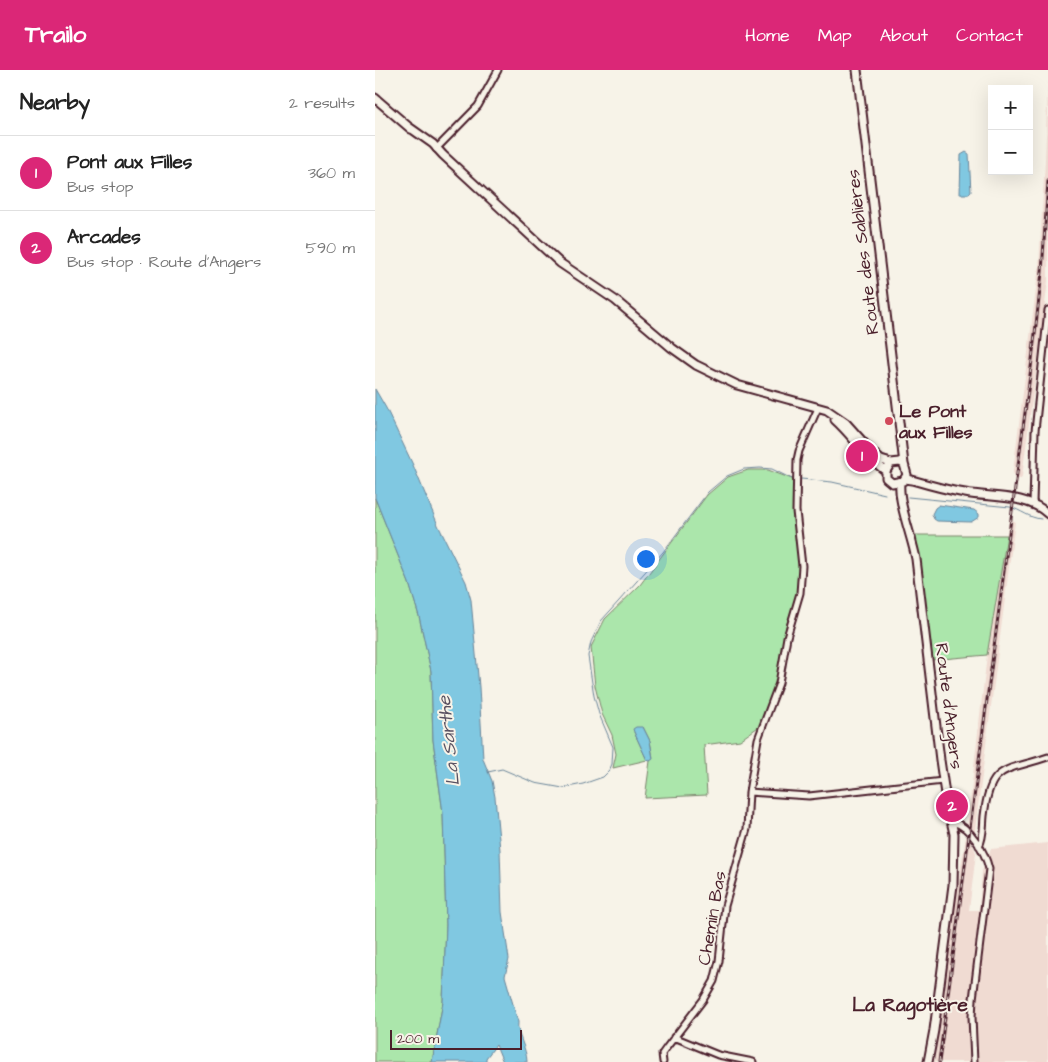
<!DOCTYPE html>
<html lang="en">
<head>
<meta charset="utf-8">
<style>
  :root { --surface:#fff; --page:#f6f6f6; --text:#222; --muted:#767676; --line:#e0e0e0; --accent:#db2777 }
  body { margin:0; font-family:"Architects Daughter",sans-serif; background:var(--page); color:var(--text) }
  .controls { position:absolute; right:15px; top:15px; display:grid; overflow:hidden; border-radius:0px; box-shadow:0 5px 20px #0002 }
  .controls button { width:45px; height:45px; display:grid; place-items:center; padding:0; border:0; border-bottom:1px solid var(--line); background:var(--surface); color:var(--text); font:25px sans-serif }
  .scale { position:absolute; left:15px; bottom:12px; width:132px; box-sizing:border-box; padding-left:5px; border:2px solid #4a1f2b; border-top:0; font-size:14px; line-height:18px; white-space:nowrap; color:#4a1f2b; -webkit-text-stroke:4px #f7f3e8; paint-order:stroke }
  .you { position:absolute; left:270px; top:488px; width:18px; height:18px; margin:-12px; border:4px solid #fff; border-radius:50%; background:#1a73e8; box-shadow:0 0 0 8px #1a73e833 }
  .badge { display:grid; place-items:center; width:32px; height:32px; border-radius:50%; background:var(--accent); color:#fff; font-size:16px; font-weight:700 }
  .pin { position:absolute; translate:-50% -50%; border:2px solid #fff; box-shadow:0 1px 5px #0006 }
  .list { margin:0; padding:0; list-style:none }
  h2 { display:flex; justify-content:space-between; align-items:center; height:65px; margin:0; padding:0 20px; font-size:21px }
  h2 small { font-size:16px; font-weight:400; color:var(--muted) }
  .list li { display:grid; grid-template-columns:32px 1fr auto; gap:15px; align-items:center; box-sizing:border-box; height:75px; padding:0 20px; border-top:1px solid var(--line) }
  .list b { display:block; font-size:19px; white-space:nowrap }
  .list p { margin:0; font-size:16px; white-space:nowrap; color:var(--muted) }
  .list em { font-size:16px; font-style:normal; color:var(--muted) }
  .map { position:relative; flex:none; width:673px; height:992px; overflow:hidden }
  header { display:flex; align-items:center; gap:30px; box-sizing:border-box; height:70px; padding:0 25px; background:var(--accent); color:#fff }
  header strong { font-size:24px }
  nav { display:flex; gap:28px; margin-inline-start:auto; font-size:18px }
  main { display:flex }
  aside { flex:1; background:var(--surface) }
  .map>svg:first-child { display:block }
  .built { fill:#f0dbd2 }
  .green { fill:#abe6ab; stroke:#7a826b }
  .water { fill:#80c8e1; stroke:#6a8498 }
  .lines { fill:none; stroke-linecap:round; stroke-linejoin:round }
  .stream { stroke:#6a8498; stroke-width:1 }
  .street-casing { stroke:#4a1f2b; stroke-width:9 }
  .secondary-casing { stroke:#4a1f2b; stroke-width:11 }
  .street { stroke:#f7f3e8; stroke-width:5 }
  .secondary { stroke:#f7f3e8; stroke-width:7 }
  .rail-casing { stroke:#4a1f2b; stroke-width:3 }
  .rail { stroke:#f7f3e8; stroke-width:1; stroke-dasharray:4; stroke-linecap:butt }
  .poi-dot { fill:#d1495b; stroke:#f7f3e8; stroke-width:2 }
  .labels { text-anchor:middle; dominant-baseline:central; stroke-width:4; stroke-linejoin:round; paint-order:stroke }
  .street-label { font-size:18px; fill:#4a1f2b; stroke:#f7f3e8 }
  .poi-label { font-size:18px; font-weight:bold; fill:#4a1f2b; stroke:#f7f3e8; text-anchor:start }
  .water-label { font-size:19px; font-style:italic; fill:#5a5262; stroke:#f7f3e8 }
  .neighbourhood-label { font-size:19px; font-weight:bold; fill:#4a1f2b; stroke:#f7f3e8 }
</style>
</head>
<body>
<header>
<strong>Trailo</strong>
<nav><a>Home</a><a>Map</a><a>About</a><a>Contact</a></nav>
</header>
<main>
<aside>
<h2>Nearby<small>2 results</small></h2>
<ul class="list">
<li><span class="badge">1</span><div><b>Pont aux Filles</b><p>Bus stop</p></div><em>360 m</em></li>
<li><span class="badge">2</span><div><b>Arcades</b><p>Bus stop · Route d'Angers</p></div><em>590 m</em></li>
</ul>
</aside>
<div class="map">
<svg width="673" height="992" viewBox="0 0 673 992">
  <rect width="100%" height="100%" fill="#f7f3e8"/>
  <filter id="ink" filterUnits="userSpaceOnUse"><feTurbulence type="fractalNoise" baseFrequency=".02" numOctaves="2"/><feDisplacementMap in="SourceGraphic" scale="10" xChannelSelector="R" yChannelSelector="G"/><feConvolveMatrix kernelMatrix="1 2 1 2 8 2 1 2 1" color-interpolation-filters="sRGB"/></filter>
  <g filter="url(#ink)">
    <path class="built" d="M 673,10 L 673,211 L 647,406 L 646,409 L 639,408 L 638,402 L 664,196 L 670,91 Z
      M 634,450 L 640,451 L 599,767 L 592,757 L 612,585 Z
      M 591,766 L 598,775 L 601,783 L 594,840 L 604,840 L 607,801 L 616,779 L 673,773 L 673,992 L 559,992 L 583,815 Z"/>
    <path class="green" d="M 373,400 L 393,400 L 420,410 L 424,482 L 423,522 L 411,556 L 403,612 L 386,655 L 365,670 L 329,675 L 332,725 L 270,728 L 275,691 L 278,688 L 275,671 L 268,657 L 259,662 L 272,690 L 238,698 L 241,684 L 237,665 L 227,644 L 220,616 L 216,577 L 230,549 L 265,515 L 332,425 L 353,407 Z
      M 0,428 L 34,513 L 44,546 L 56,601 L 58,670 L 68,743 L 71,855 L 68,932 L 57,992 L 0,992 Z
      M 541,465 L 632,465 L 612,585 L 556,590 Z"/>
    <path class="water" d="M 591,82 L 594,84 L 596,122 L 594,124 L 585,124 L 586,85 Z
      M 0,319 L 11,338 L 38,395 L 63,455 L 91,512 L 96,530 L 104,617 L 108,689 L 117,711 L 120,727 L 125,780 L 127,842 L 134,889 L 130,906 L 143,952 C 141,964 152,978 152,992 L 128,992 L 121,975 L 111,988 L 111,992 L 57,992 L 68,932 L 71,855 L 68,743 L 58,670 L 56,601 L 44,546 L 34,513 L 0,428 Z
      M 564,435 L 599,440 L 604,444 L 604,447 L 596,452 L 562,451 L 559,449 L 557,444 L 560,438 Z
      M 261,657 L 268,657 L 275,671 L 278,689 L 275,691 L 272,690 L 259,662 L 258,659 Z"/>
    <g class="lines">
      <path class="stream" d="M 426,409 L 457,412 L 510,424
        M 533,427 L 635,437 C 646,440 654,448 666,449
        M 113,702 L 127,699 L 160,713 L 188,718 L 208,714 L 228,707 L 234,701 L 237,694 L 238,677 L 224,644 L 219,626 L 213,586 L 216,572 L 226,551 L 288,482 L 333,422 L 352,406 L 369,399 L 385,398 L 397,399 L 417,409"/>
      <g class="street-casing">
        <path id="street" d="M 61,79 L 103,36 L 123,0
          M 658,434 L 660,361 L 673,240
          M 374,722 L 383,669 L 404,613 L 412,567 L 425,523 L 427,496 L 421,441 L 422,390 L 424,381 L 443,338
          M 578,752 C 596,757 610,782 614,799 L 598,929 L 597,947 L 599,992
          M 604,776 C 609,768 608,756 609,746 C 615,693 630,702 673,687
          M 299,967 L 343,985 L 378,992
          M 288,992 L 287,984 L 292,977 L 328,930 L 339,911 L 344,891 L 350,836 L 372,759 L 374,722 L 434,726 L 568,711"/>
      </g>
      <g class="secondary-casing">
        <path id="secondary" d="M 482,0 L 529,394
          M 0,28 L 36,59
          M 34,57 L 58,74 L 68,85 L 185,193 L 240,230 L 297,278 L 321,295 L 362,315 L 452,340 L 471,353 L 497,382 L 506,390 L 516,393 L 525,392 L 529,394 L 532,405 L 528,411 L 517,413 L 511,408 L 511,401 L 516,393
          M 460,350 C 478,366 490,387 511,401
          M 530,409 L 537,410 C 554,415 572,420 590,423 C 617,428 652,424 673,444
          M 525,413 C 523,433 537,467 541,489 L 565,690 L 570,724 L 579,764 L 578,815 L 559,960 L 553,992"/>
      </g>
      <use href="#street" class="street"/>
      <use href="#secondary" class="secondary"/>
      <g class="rail-casing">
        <path id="rail" d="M 564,992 L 657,290 L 667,202 L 673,111"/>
      </g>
      <use href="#rail" class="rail"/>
    </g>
  </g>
  <circle class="poi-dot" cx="514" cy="351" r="5"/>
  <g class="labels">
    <g class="street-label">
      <text transform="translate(488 182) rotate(-97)">Route des Sablières</text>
      <text transform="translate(574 636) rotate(83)">Route d'Angers</text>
      <text transform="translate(337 848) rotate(-80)">Chemin Bas</text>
    </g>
    <g class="poi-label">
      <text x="524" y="341">Le Pont<tspan x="524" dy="21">aux Filles</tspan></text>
    </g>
    <g class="water-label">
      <text transform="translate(74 671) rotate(-96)">La Sarthe</text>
    </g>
    <g class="neighbourhood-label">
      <text x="535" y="935">La Ragotière</text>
    </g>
  </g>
</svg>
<div class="controls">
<button>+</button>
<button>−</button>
</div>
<div class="scale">200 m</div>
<div class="you"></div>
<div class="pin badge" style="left:487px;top:386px">1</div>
<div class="pin badge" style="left:577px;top:736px">2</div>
</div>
</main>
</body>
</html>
